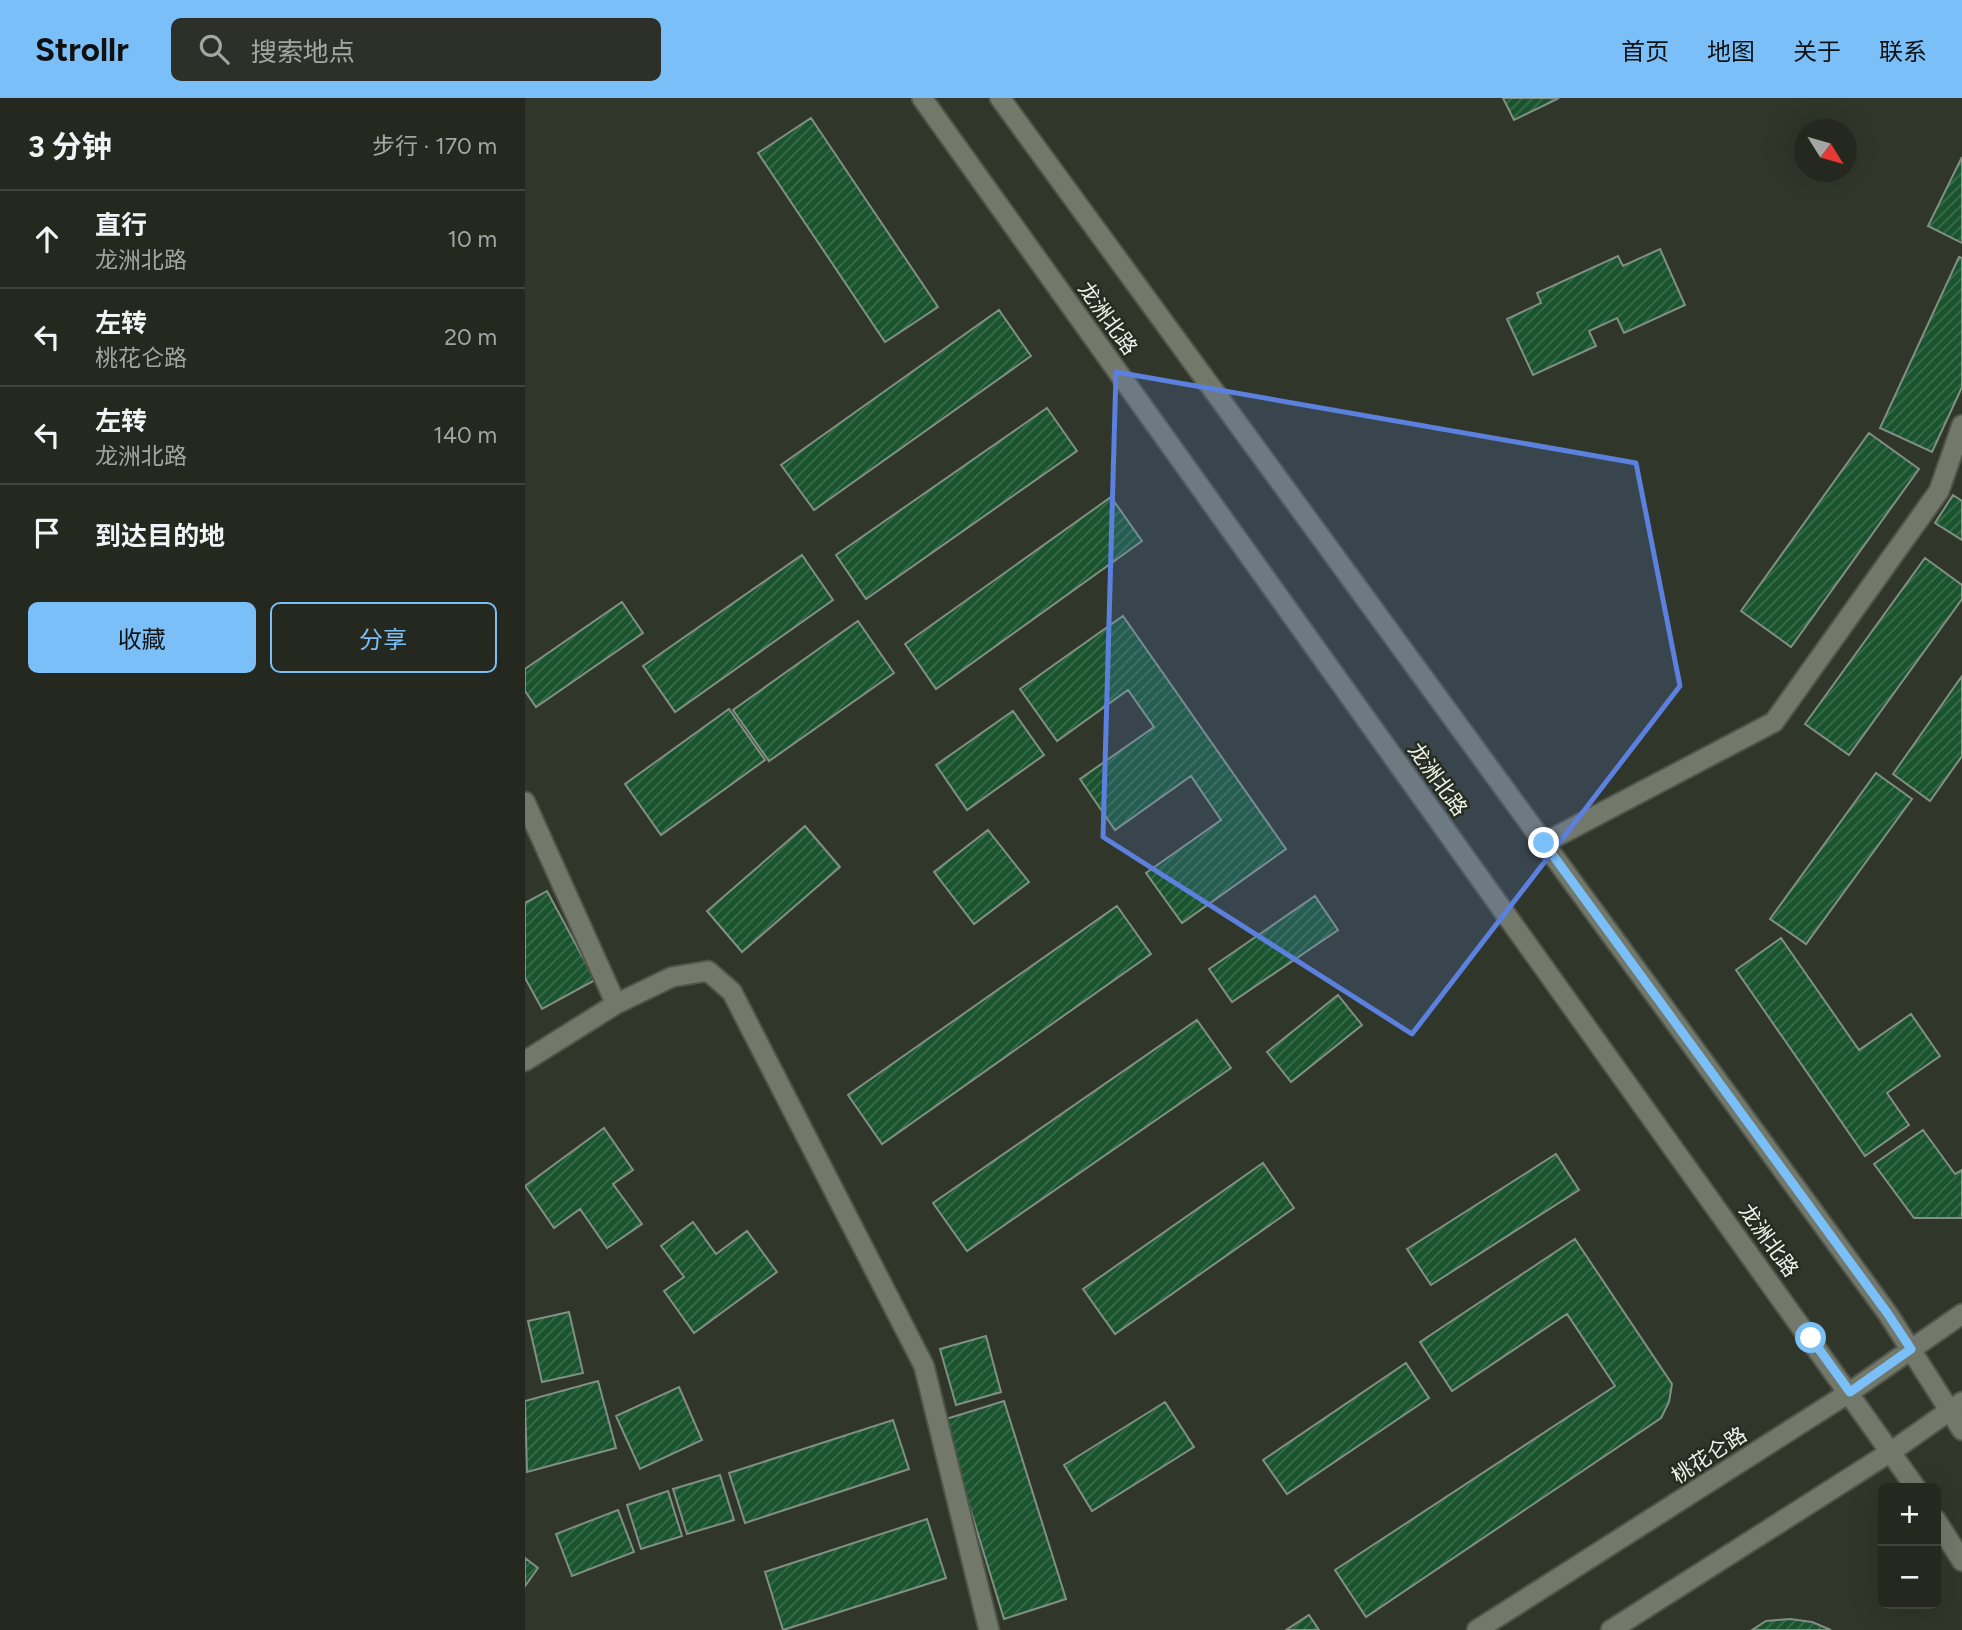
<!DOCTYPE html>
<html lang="zh">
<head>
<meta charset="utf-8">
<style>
  :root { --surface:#24281f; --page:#2c3028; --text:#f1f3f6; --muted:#a3a6a4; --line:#41443d; --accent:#7abff8 }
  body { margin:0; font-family:Figtree,"Noto Sans SC",sans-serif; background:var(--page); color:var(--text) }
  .controls { position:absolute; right:21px; bottom:21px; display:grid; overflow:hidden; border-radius:10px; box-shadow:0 7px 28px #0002 }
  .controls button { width:63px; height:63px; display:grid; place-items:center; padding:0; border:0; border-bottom:2px solid var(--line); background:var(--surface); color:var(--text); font:35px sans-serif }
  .compass { position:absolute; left:1269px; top:21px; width:63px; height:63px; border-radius:50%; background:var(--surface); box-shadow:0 7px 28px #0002; rotate:127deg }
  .stop { position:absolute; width:21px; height:21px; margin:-16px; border:5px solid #7abff8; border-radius:50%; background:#fff }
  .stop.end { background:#7abff8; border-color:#fff; box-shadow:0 2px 7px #0008 }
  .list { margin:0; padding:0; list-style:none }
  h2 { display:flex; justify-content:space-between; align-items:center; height:91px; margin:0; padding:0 28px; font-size:30px }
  h2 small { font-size:23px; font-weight:400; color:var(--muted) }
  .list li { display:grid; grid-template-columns:46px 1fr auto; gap:21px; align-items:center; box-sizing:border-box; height:98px; padding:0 28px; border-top:2px solid var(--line) }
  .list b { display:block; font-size:26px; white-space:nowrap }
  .list p { margin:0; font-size:23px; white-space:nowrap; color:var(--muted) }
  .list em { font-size:23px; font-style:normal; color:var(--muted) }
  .actions { display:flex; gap:14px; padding:21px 28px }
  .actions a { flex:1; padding:16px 0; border:2px solid var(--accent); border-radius:10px; text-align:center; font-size:24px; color:var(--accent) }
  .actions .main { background:var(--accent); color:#111 }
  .icon { flex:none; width:38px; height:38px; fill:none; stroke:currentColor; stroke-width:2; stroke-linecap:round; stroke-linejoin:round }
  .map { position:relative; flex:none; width:1437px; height:1532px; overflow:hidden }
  header { display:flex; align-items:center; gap:42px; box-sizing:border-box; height:98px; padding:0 35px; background:var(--accent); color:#111 }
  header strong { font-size:33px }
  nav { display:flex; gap:38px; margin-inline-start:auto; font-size:24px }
  .search { width:490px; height:63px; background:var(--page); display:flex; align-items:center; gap:18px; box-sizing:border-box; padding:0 24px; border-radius:10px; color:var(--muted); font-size:26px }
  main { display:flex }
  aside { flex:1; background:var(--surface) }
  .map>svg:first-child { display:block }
  .building { fill:url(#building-hatch); stroke:#818f84; stroke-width:2 }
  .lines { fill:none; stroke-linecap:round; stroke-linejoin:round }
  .minor-casing { stroke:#50554a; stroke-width:23 }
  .secondary-casing { stroke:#50554a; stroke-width:23 }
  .minor { stroke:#72796b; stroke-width:19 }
  .secondary { stroke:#72796b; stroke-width:19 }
  .route { stroke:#7abff8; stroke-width:9 }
  .marked { fill:#5c80de; fill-opacity:0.2; stroke:#5c80de; stroke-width:5; stroke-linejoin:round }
  .labels { text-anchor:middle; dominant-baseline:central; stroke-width:5; stroke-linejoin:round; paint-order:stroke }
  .street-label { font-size:21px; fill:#eff3eb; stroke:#262c1f }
</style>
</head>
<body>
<header>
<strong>Strollr</strong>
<div class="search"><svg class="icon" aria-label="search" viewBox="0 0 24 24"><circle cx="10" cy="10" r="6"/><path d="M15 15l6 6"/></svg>搜索地点</div>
<nav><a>首页</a><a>地图</a><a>关于</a><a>联系</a></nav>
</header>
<main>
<aside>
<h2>3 分钟<small>步行 · 170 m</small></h2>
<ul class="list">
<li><svg class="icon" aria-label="ahead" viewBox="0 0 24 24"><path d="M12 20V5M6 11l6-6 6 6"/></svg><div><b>直行</b><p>龙洲北路</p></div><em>10 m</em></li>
<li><svg class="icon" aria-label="left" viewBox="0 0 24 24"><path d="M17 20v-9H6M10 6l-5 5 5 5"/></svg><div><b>左转</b><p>桃花仑路</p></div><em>20 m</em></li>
<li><svg class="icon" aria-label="left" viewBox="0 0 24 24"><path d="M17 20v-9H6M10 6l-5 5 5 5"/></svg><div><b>左转</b><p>龙洲北路</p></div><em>140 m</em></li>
<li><svg class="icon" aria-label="arrive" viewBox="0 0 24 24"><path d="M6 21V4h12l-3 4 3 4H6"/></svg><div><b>到达目的地</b></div></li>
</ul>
<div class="actions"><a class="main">收藏</a><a>分享</a></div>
</aside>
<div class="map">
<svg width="1437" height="1532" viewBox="0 0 1437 1532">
  <defs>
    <pattern id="building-hatch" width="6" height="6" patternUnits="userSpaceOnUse" patternTransform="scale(1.75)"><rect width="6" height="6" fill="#1a542f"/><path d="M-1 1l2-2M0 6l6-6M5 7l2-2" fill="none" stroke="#3c6d4d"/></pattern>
  </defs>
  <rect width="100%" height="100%" fill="#303629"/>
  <path class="building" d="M 978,0 L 1034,0 L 989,22 Z
    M 286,20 L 413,209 L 360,244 L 233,55 Z
    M 1437,59 L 1437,145 L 1403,128 Z
    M 1135,151 L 1160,207 L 1099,235 L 1092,220 L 1064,233 L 1071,248 L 1008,277 L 982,221 L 1016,205 L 1012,195 L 1093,158 L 1098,168 Z
    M 1434,159 L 1437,160 L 1437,289 L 1407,354 L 1355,330 Z
    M 474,212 L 506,258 L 289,412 L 256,367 Z
    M 522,310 L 552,353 L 341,501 L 311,457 Z
    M 1344,335 L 1394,371 L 1266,549 L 1216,513 Z
    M 1428,397 L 1437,403 L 1437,442 L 1410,425 Z
    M 586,399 L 617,443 L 411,591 L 380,546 Z
    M 277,457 L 308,502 L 150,614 L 118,568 Z
    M 1400,460 L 1437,487 L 1437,501 L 1324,657 L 1280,626 Z
    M 97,504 L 118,535 L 11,609 L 0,593 L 0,571 Z
    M 598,518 L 761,751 L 657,825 L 621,775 L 696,722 L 666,678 L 590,732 L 555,681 L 629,629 L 603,592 L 532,643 L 495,591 Z
    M 333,523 L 369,575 L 244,663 L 208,612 Z
    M 1437,578 L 1437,658 L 1405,703 L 1368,676 Z
    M 204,611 L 240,662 L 136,737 L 100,686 Z
    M 488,613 L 519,657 L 442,712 L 411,667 Z
    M 1351,675 L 1387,701 L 1281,846 L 1245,821 Z
    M 280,728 L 315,769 L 217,854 L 182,813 Z
    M 463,732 L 504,784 L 449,826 L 409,774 Z
    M 22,793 L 70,882 L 17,911 L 0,880 L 0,805 Z
    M 790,798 L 813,832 L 707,904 L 684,871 Z
    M 592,808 L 626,856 L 357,1046 L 323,997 Z
    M 1256,840 L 1334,952 L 1386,916 L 1415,958 L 1362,995 L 1384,1027 L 1340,1058 L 1211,872 Z
    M 813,897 L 837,927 L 766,984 L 742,954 Z
    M 672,922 L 706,970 L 442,1153 L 408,1105 Z
    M 79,1030 L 108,1072 L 88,1086 L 117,1126 L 82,1150 L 55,1111 L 29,1130 L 0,1088 Z
    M 1398,1032 L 1430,1076 L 1437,1072 L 1437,1120 L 1389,1120 L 1349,1066 Z
    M 1031,1056 L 1054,1092 L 906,1187 L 882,1151 Z
    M 738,1065 L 769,1110 L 590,1236 L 558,1191 Z
    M 168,1124 L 191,1156 L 222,1133 L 252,1174 L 169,1235 L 139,1193 L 159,1179 L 136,1148 Z
    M 1050,1141 L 1147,1286 L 1144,1304 L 1136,1320 L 841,1519 L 810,1472 L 1090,1288 L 1042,1216 L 927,1293 L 895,1244 Z
    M 44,1214 L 58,1275 L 17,1284 L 3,1223 Z
    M 461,1238 L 476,1294 L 431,1307 L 415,1251 Z
    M 881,1265 L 904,1300 L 762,1396 L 738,1362 Z
    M 73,1283 L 91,1350 L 2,1374 L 0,1303 Z
    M 154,1289 L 177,1342 L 115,1371 L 91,1318 Z
    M 479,1303 L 541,1501 L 479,1521 L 418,1322 Z
    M 640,1304 L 669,1349 L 567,1413 L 539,1367 Z
    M 368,1322 L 384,1371 L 220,1425 L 204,1375 Z
    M 195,1377 L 209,1422 L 162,1436 L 148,1391 Z
    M 143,1393 L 157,1438 L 116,1451 L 102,1407 Z
    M 93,1412 L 109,1454 L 47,1478 L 31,1436 Z
    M 402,1421 L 421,1480 L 258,1532 L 240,1474 Z
    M 0,1460 L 13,1470 L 0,1488 Z
    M 784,1517 L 794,1532 L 761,1532 Z
    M 1265,1521 L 1287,1524 L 1306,1532 L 1227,1532 L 1241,1523 Z"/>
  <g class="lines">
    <g class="minor-casing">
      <path id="minor" d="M 0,704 L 91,906 L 147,879 L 183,873 L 207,894 L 399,1268 L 464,1532
        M 1019,745 L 1249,624 L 1414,393 L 1437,327
        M 0,963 L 91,906"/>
    </g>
    <g class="secondary-casing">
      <path id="secondary" d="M 397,0 L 1391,1390
        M 475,0 L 1363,1216 L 1437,1332
        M 1411,1422 L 1437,1463
        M 952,1532 L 1325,1294 L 1437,1216
        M 1086,1532 L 1367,1353 L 1437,1304"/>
    </g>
    <use href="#minor" class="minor"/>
    <use href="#secondary" class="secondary"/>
  </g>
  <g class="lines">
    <path class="route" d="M 1019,745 L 1363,1216 L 1386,1251 L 1325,1294 L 1286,1240"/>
  </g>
  <path class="marked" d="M 591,274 L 1111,365 L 1155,588 L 887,936 L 578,739 Z"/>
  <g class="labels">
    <g class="street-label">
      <text transform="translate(583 220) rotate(54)">龙洲北路</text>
      <text transform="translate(913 681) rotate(54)">龙洲北路</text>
      <text transform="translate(1244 1142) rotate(54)">龙洲北路</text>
      <text transform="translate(1184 1357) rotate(-33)">桃花仑路</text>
    </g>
  </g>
</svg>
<div class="controls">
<button>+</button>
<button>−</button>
</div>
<svg class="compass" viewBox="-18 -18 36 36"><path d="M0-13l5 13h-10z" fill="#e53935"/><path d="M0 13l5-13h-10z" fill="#a3a6a4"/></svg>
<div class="stop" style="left:1286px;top:1240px"></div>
<div class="stop end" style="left:1019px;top:745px"></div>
</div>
</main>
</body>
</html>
